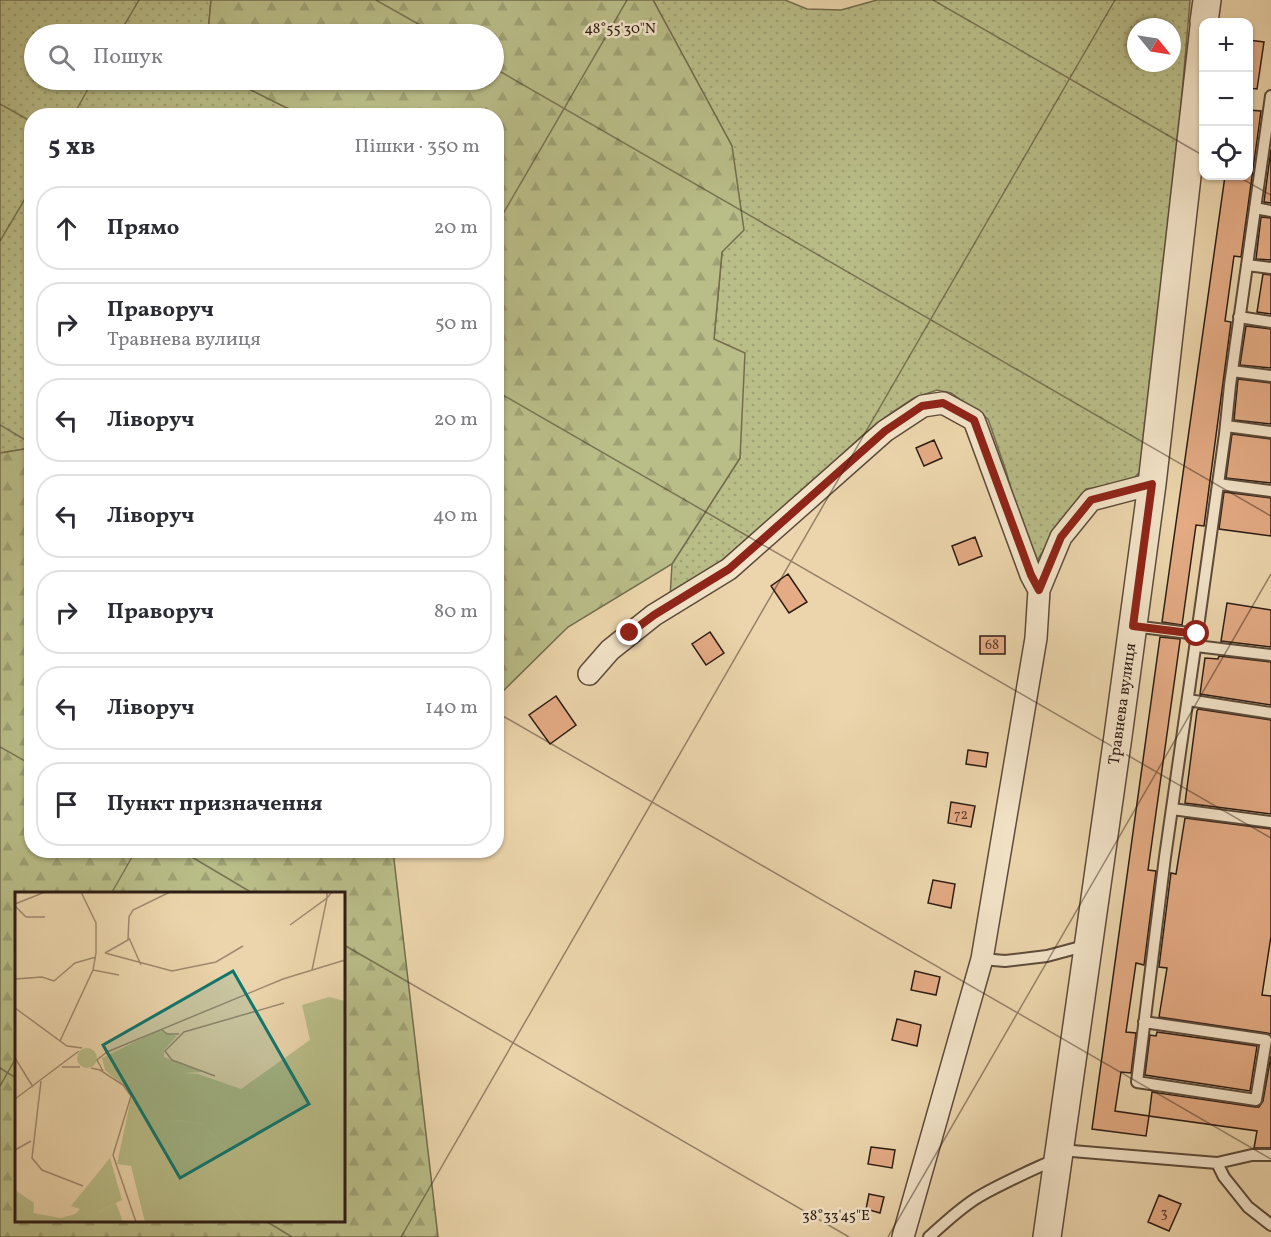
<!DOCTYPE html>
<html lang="uk">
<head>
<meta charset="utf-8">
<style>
  :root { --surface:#fff; --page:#f7f7f7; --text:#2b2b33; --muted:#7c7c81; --line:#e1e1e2 }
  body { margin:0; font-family:Vollkorn,serif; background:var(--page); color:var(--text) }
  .controls { position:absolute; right:18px; top:18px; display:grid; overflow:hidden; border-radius:12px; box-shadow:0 2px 4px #0004 }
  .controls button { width:54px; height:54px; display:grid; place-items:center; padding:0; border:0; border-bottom:2px solid var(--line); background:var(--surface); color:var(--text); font:30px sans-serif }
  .compass { position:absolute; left:1127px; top:18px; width:54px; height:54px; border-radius:50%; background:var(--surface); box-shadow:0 2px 4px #0004; rotate:120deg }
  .stop { position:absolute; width:18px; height:18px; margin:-14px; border:4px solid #8f2418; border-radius:50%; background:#fff }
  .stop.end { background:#8f2418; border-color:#fff; box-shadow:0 2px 6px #0008 }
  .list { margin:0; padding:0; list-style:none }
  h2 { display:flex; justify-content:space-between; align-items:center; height:78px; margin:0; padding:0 24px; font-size:26px }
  h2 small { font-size:20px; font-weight:400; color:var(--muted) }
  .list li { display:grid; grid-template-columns:39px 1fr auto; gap:18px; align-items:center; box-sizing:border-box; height:84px; margin:0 12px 12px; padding:0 12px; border:2px solid var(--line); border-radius:24px }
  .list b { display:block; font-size:22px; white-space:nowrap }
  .list p { margin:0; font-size:20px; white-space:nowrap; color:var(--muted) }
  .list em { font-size:20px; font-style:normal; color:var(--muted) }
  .icon { flex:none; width:33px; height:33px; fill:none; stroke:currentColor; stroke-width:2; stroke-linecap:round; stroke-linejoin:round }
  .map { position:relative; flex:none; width:1271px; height:1237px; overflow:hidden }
  .search { position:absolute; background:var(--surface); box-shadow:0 2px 4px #0004; left:24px; top:24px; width:480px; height:66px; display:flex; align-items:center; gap:15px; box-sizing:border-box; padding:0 21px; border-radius:33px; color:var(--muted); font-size:22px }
  .panel { position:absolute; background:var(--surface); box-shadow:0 2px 4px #0004; left:24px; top:108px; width:480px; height:750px; border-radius:24px }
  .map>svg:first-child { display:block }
  .grass { fill:url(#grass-dots); stroke:#736d4e; stroke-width:1.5; fill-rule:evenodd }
  .forest { fill:url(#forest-firs); stroke:#736d4e; stroke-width:1.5; fill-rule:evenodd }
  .building { fill:#e4ab84; stroke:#2d1d14; stroke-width:1.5 }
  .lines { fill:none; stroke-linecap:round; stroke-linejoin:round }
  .service-casing { stroke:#5d4b3a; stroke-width:14 }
  .minor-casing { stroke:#5d4b3a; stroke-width:24 }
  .tertiary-casing { stroke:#5d4b3a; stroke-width:30 }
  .service { stroke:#f3e4c9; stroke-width:10 }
  .minor { stroke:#f3e4c9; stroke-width:21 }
  .tertiary { stroke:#f3e4c9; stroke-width:27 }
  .route { stroke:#8f2418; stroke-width:8 }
  .ticks { fill:none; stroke:#2d1d14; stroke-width:1.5; stroke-opacity:0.45 }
  .labels { text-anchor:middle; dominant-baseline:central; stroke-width:5; stroke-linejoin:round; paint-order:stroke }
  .number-label { font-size:14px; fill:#5b4030 }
  .street-label { font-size:16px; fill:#2d1d14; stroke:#f3e4c9 }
  .inset-road { fill:none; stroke:#a08b6f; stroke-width:1.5 }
  .view { fill:#0f766e; fill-opacity:0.15; stroke:#0f766e; stroke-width:3 }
  .inset-edge { fill:none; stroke:#2d1d14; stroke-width:3 }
  .ticks-label { font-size:15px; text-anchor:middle; fill:#2d1d14; stroke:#f3e4c9; stroke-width:5; stroke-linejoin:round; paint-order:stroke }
</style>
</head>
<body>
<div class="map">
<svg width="1271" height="1237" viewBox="0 0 1271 1237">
  <defs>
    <pattern id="grass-dots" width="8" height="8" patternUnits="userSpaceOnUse" patternTransform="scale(1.5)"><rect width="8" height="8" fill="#b9bd88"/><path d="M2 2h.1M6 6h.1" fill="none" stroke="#9fa274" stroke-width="1.8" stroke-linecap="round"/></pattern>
    <pattern id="forest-firs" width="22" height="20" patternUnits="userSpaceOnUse" patternTransform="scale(1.5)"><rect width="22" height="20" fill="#b9bd88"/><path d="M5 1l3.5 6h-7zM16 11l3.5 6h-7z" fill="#9fa274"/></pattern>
  </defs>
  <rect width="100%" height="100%" fill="#ecd5ac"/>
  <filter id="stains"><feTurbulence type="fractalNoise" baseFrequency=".00333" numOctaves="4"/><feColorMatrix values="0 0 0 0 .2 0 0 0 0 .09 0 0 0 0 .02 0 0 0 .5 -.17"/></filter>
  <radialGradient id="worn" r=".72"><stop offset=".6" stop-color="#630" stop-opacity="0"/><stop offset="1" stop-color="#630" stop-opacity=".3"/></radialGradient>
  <path class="grass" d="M 0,0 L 211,0 L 208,34 L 34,34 L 34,80 L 231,80 L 301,115 L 32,116 L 31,448 L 0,453 Z
    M 653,0 L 785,0 L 807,9 L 841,10 L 877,0 L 1190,0 L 1151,460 L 1134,478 L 1112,485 L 1086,489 C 1067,515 1048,540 1033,568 L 1006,471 L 988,419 L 951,393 L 937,390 L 914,398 L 891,413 L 864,434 L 744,546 L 670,598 L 672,564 L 740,458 L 714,339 L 732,146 ZM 1136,27 L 1172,27 L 1172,63 L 1136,63 Z"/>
  <path class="forest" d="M 211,0 L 653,0 L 732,146 L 744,230 L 722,252 L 714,339 L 745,353 L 740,458 L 672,564 L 568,627 L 497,697 L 496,116 L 301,115 L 231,80 L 494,80 L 494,34 L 208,34 Z
    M 31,448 L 32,850 L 393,851 L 438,1237 L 0,1237 L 0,453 ZM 16,894 L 344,894 L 344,1220 L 16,1220 Z"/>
  <path class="building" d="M 1248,40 L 1264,42 L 1257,89 L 1248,88 Z
    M 1248,110 L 1261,111 L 1241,257 L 1234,256 L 1225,321 L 1231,322 L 1204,526 L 1196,525 L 1182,625 L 1162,622 L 1225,176 L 1248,176 Z
    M 1271,149 L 1271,203 L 1264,202 Z
    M 1261,217 L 1271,218 L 1271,260 L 1256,259 Z
    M 1263,274 L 1271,275 L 1271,314 L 1257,312 Z
    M 1246,326 L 1271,329 L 1271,368 L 1240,365 Z
    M 1238,379 L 1271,383 L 1271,424 L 1234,420 Z
    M 1232,434 L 1271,439 L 1271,483 L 1226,478 Z
    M 934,440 L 942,458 L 924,466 L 916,448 Z
    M 1224,492 L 1271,498 L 1271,536 L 1219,529 Z
    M 975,537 L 982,556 L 959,565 L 952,546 Z
    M 788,574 L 807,602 L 789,613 L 771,586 Z
    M 1227,603 L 1271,610 L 1271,647 L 1221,641 Z
    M 710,632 L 724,653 L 706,665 L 692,644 Z
    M 980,636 L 1005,636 L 1005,654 L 980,654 Z
    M 1160,637 L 1180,639 L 1180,641 L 1148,870 L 1156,871 L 1144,965 L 1136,963 L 1126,1032 L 1136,1033 L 1131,1073 L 1121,1072 L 1115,1111 L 1149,1116 L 1146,1136 L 1092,1129 Z
    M 1219,656 L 1271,662 L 1271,705 L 1200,694 L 1205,658 L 1218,659 Z
    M 556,696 L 576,725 L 550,744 L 529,715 Z
    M 1198,709 L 1271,720 L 1271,814 L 1185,803 L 1197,711 Z
    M 968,750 L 988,753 L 986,767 L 966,764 Z
    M 951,802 L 975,806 L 971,827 L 948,823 Z
    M 1185,818 L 1271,829 L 1271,936 L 1262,995 L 1271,996 L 1271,1034 L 1267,1033 L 1159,1017 L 1167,968 L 1159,967 L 1171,873 L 1176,874 Z
    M 933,880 L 955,884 L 951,908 L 928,903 Z
    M 915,971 L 940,977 L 936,995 L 911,990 Z
    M 897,1019 L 921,1025 L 917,1046 L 892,1040 Z
    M 1157,1032 L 1257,1046 L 1250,1091 L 1145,1075 L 1150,1035 L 1156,1036 Z
    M 1271,1056 L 1271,1148 L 1254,1148 L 1257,1131 L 1149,1116 L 1152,1092 L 1255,1107 L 1259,1107 L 1263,1101 Z
    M 871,1147 L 895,1150 L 892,1168 L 868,1164 Z
    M 869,1194 L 884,1197 L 880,1213 L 866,1209 Z
    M 1159,1195 L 1181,1204 L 1169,1231 L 1148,1222 Z"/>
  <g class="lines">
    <g class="service-casing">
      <path id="service" d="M 1255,208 L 1271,211
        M 1247,265 L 1271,268
        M 1239,317 L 1271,322
        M 1232,371 L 1271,376
        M 1226,426 L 1271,432
        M 1218,484 L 1271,491
        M 1133,626 L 1197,634 L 1165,857 L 1137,1082 L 1256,1100 L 1266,1040 L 1144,1022
        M 1197,634 L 1225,434 L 1230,385 L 1271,96
        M 1196,646 L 1271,655
        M 1188,700 L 1271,713
        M 1172,809 L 1271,822
        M 982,959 L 1005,961 L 1047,956 L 1088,945
        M 1060,1150 L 1217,1163 L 1252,1155 L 1271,1155
        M 1217,1163 L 1224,1177 L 1248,1207 L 1271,1225
        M 929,1237 C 946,1222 961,1207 980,1196 C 1004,1182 1030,1171 1056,1159"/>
    </g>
    <g class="minor-casing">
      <path id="minor" d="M 1039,590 L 1061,537 L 1091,500 L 1152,484
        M 589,674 L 610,650 L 654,615 L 729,569 L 885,431 L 923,406 L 943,403 L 974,420 L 1031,575 L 1039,590 L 1036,638 L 982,959 L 903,1237"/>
    </g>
    <g class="tertiary-casing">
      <path id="tertiary" d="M 1204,22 L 1207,0
        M 1047,1237 L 1118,736 L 1152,484 L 1204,27"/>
    </g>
    <use href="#service" class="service"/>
    <use href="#minor" class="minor"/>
    <use href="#tertiary" class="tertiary"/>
  </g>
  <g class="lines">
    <path class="route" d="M 630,633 L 654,615 L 729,569 L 885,431 L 922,406 L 943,403 L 974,420 L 1031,575 L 1039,590 L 1061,537 L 1091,500 L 1152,484 L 1133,626 L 1197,634"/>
  </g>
  <path class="ticks" d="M 376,0 L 436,34M 933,0 L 1204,156M 119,34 L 139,0M 494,68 L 1271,516M 0,104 L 32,122M 73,116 L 93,80M 1237,176 L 1271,195M 496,226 L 627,0M 0,241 L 32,187M 496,391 L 1271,838M 0,425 L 32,444M 496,712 L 1271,1159M 0,747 L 32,765M 180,850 L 254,894M 111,894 L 136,850M 344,945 L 849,1237M 0,1068 L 16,1078M 0,1086 L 16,1058M 264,1220 L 292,1237M 401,1237 L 1115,0M 888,1237 L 1271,574"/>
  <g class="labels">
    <g class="number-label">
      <text x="992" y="645">68</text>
      <text x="961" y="815">72</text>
      <text x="1164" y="1213">3</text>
    </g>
    <g class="street-label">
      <text transform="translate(1123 704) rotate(-82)">Травнева вулиця</text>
    </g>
  </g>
  <g transform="translate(15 892)">
    <rect width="330" height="330" fill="#ecd5ac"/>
    <path d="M 144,138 L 162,144 L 149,158 L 149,165 L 187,180 L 168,181 L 148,196 L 158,232 L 164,228 L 189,233 L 216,263 L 217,315 L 231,330 L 130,330 L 116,274 L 102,272 L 117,201 L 90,178 L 87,166 ZM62 166a10 10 0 1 1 20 0a10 10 0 1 1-20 0ZM 95,266 L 107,308 L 83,320 L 83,330 L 18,330 L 18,321 L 46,326 L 60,322 L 65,317 L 56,314 Z" fill="#b9bd88"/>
    <path d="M 314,105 L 330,109 L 330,330 L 231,330 L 217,315 L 207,296 L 205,271 L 216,263 L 189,233 L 164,228 L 158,232 L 160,261 L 137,272 L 120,272 L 117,232 L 136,201 L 168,181 L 183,182 L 226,197 L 295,148 L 287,113 ZM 0,298 L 19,311 L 18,330 L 0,330 ZM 101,311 L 108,330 L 83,330 L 83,320 Z" fill="#b9bd88"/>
    <path class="inset-road" d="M 171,0 L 190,0M 0,12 L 30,0M 0,14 L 11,25 L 30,25M 275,33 L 312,6 L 312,0M 114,46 L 126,73M 90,61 L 157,79 L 201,70 L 228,54M 90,61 L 113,48 L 114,25 L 118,18 L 155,0M 78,78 L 104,83M 297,78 L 312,6 L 317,0M 0,87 L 27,85 L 39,89 L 60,71 L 81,65M 0,116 L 52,154 L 67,156M 146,137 L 152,142 L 164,142M 45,149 L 78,78 L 81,61 L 81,31 L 66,0M 0,166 L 18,195M 47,175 L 65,175M 76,176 L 85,178 L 108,193 L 116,204 L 98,263 L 121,330M 88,179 L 82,168 L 92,160 L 268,87 L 330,68M 200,184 L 157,168 L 150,159 L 169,140 L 269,111M 26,189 L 17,266 L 27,278 L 68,294M 0,207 L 64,159M 0,258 L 16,249"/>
    <path class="view" d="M 218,79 L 294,212 L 165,286 L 88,153 Z"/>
    <rect width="330" height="330" class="inset-edge"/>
  </g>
  <g class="ticks-label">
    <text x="620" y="33">48°55'30"N</text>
    <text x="836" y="1220">38°33'45"E</text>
  </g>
  <rect width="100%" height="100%" filter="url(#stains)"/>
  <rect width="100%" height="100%" fill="url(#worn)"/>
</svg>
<div class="controls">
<button>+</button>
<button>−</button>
<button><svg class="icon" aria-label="locate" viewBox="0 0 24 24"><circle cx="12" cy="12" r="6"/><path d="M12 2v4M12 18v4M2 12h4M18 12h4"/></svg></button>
</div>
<svg class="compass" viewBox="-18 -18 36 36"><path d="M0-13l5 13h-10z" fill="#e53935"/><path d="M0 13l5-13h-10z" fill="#7c7c81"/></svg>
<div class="stop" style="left:1197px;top:634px"></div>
<div class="stop end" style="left:630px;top:633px"></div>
<div class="search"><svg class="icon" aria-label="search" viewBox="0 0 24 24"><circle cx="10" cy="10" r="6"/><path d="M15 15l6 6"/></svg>Пошук</div>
<section class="panel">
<h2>5 хв<small>Пішки · 350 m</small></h2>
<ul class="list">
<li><svg class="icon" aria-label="ahead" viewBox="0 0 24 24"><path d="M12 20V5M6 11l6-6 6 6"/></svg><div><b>Прямо</b></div><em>20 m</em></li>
<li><svg class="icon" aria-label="right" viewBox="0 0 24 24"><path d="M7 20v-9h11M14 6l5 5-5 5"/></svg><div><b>Праворуч</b><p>Травнева вулиця</p></div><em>50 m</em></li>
<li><svg class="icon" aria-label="left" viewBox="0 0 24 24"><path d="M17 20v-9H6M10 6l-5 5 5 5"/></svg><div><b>Ліворуч</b></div><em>20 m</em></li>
<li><svg class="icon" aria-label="left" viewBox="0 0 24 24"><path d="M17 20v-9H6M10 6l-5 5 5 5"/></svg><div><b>Ліворуч</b></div><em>40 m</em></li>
<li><svg class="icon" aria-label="right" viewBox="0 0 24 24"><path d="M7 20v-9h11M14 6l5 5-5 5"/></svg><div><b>Праворуч</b></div><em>80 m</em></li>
<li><svg class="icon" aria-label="left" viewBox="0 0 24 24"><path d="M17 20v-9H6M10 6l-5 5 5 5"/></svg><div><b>Ліворуч</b></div><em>140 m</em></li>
<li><svg class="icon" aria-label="arrive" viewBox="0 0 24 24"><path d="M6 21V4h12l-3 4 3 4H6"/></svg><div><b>Пункт призначення</b></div></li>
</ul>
</section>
</div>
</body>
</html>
